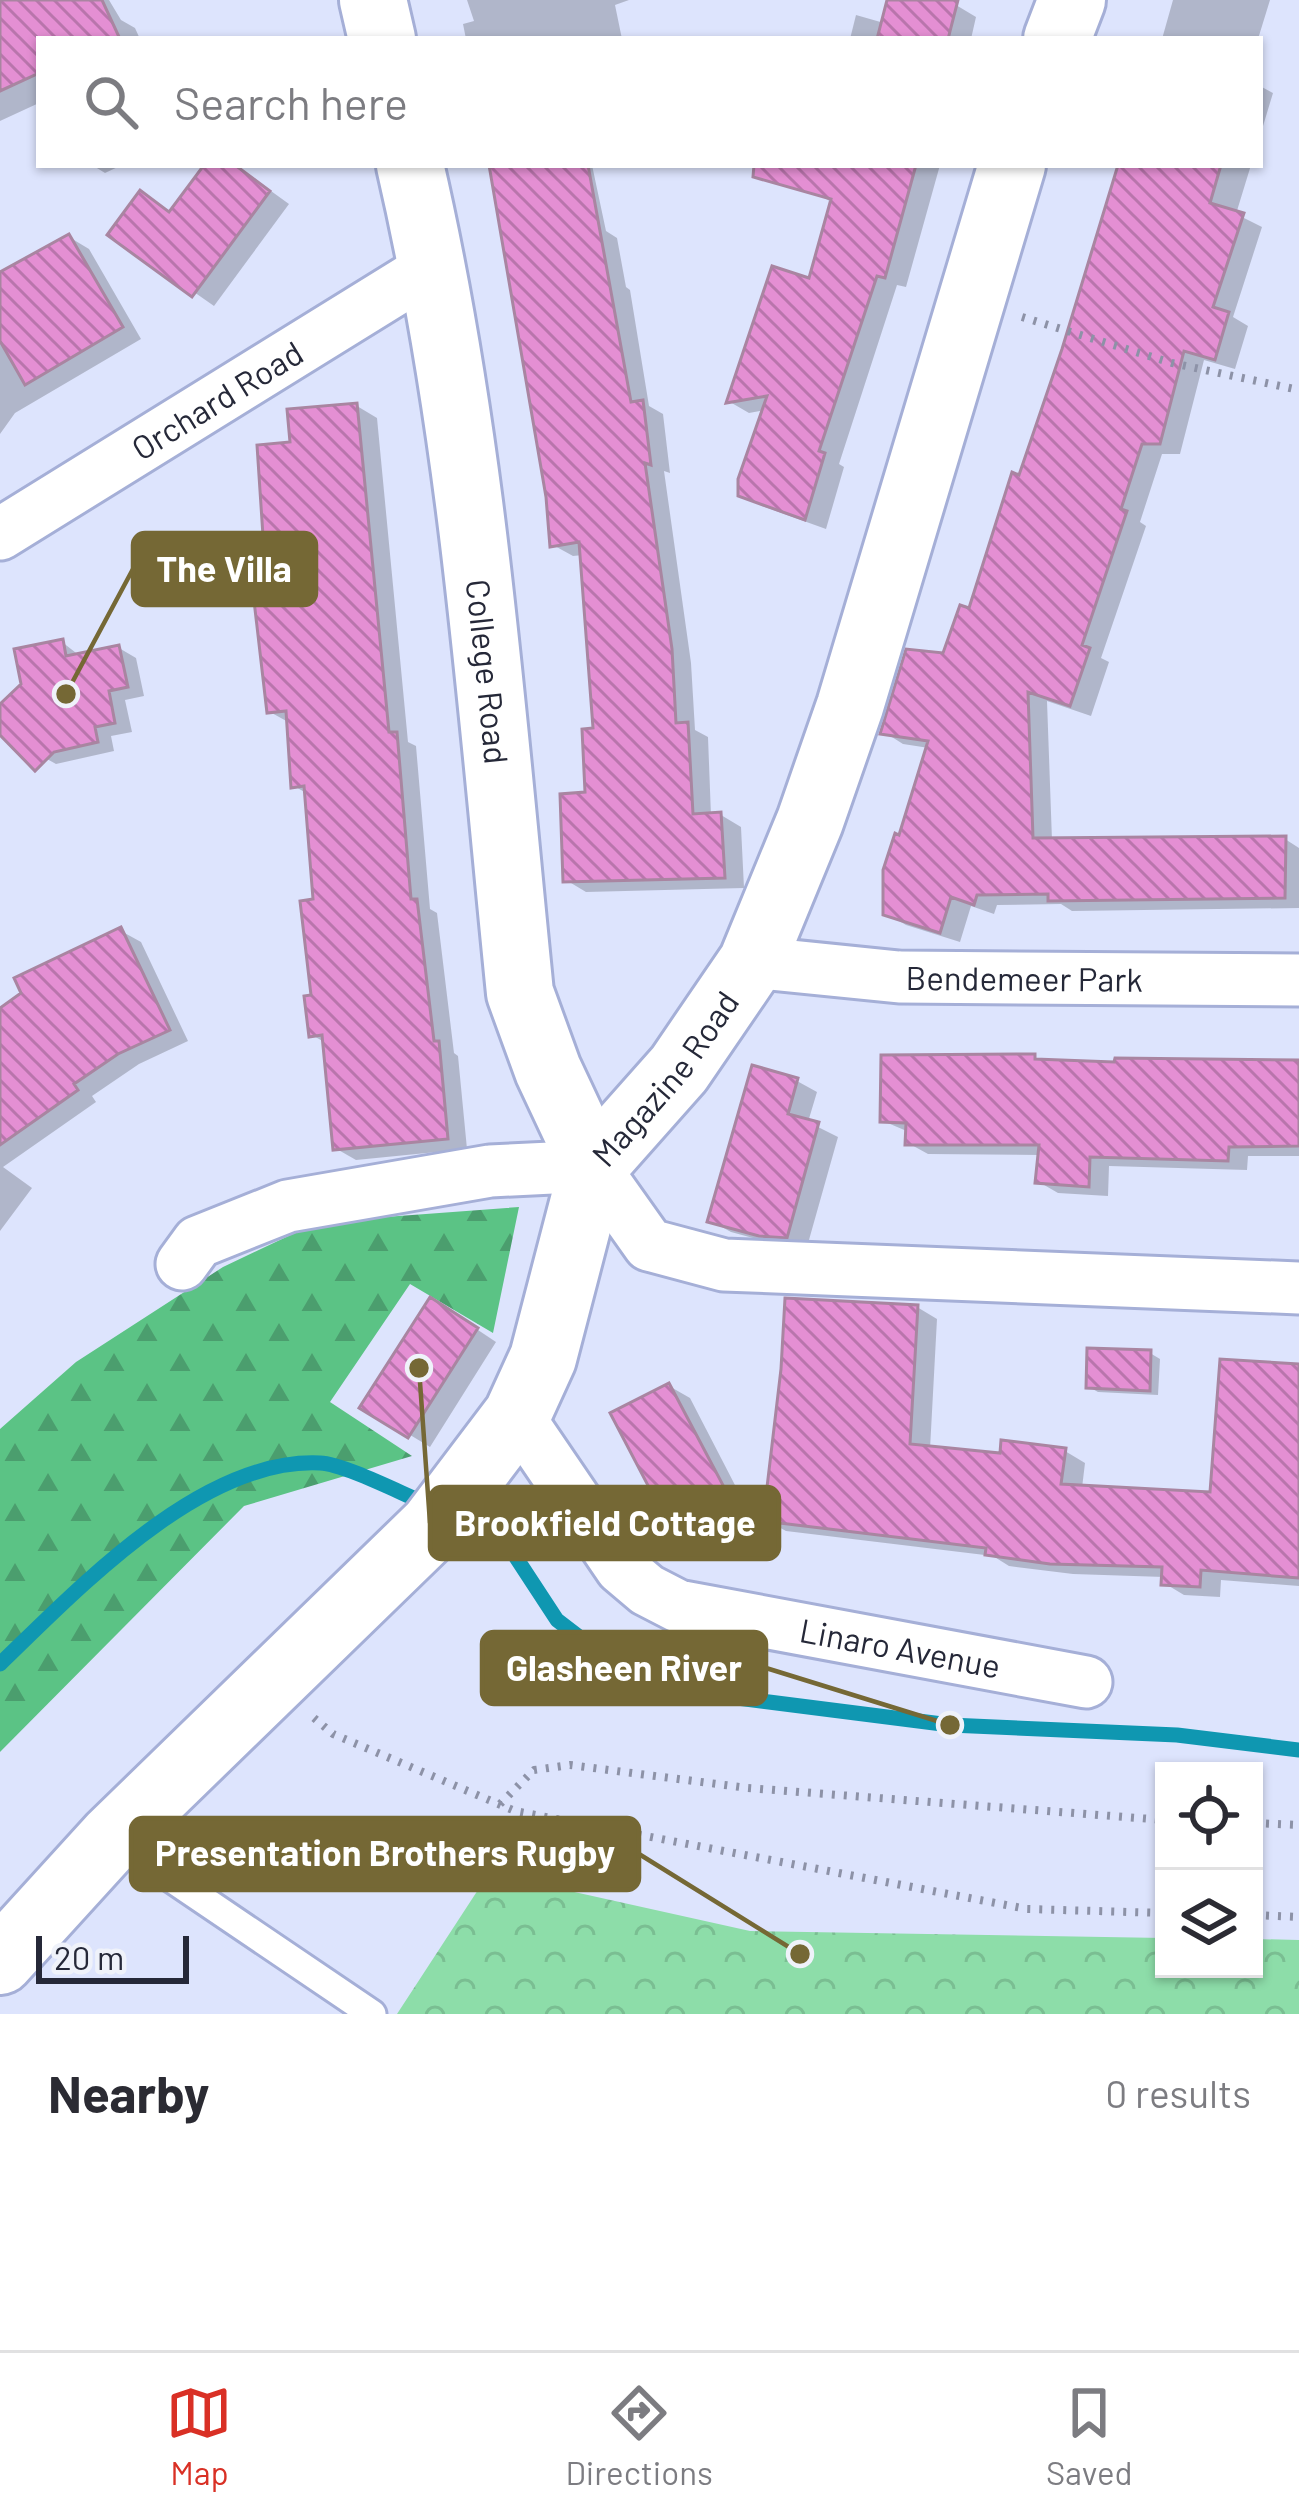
<!DOCTYPE html>
<html lang="en">
<head>
<meta charset="utf-8">
<style>
  :root { --surface:#fff; --page:#f2f2f3; --text:#2b2b33; --muted:#7c7c81; --line:#e1e1e2; --accent:#d93025 }
  body { margin:0; font-family:Barlow,sans-serif; background:var(--page); color:var(--text) }
  .controls { position:absolute; right:36px; bottom:36px; display:grid; overflow:hidden; border-radius:0px; box-shadow:0 3px 9px #0004 }
  .controls button { width:108px; height:108px; display:grid; place-items:center; padding:0; border:0; border-bottom:3px solid var(--line); background:var(--surface); color:var(--text); font:60px sans-serif }
  .scale { position:absolute; left:36px; bottom:30px; width:153px; box-sizing:border-box; padding-left:12px; border:6px solid #252838; border-top:0; font-size:33px; line-height:42px; white-space:nowrap; color:#252838; -webkit-text-stroke:9px #eff2fa; paint-order:stroke }
  .list { margin:0; padding:0; list-style:none }
  h2 { display:flex; justify-content:space-between; align-items:center; height:156px; margin:0; padding:0 48px; font-size:51px }
  h2 small { font-size:39px; font-weight:400; color:var(--muted) }
  .icon { flex:none; width:66px; height:66px; fill:none; stroke:currentColor; stroke-width:2; stroke-linecap:round; stroke-linejoin:round }
  .map { position:relative; flex:none; width:1299px; height:2014px; overflow:hidden }
  .search { position:absolute; background:var(--surface); box-shadow:0 3px 9px #0004; left:36px; right:36px; top:36px; height:132px; display:flex; align-items:center; gap:30px; box-sizing:border-box; padding:0 42px; border-radius:0px; color:var(--muted); font-size:45px }
  .sheet { height:336px; background:var(--surface) }
  nav { display:flex; justify-content:space-around; align-items:center; box-sizing:border-box; height:168px; border-top:3px solid var(--line); background:var(--surface); font-size:33px; color:var(--muted) }
  nav a { display:grid; justify-items:center; gap:6px }
  nav .on { color:var(--accent) }
  .map>svg:first-child { display:block }
  .forest { fill:url(#forest-firs) }
  .park { fill:url(#park-crowns) }
  .shadow { fill:#0003 }
  .lines { fill:none; stroke-linecap:round; stroke-linejoin:round }
  .stream { stroke:#0f97b1; stroke-width:15 }
  .building { fill:url(#building-back-hatch); stroke:#a985a1; stroke-width:3 }
  .lane-casing { stroke:#a5afd7; stroke-width:33 }
  .street-casing { stroke:#a5afd7; stroke-width:57 }
  .secondary-casing { stroke:#a5afd7; stroke-width:72 }
  .path { stroke:#8d92a7; stroke-width:8; stroke-dasharray:3 9; stroke-linecap:butt }
  .lane { stroke:#fff; stroke-width:27 }
  .street { stroke:#fff; stroke-width:51 }
  .secondary { stroke:#fff; stroke-width:66 }
  .labels { text-anchor:middle; dominant-baseline:central; stroke-width:10; stroke-linejoin:round; paint-order:stroke }
  .street-label { font-size:33px; fill:#252838; stroke:#eff2fa }
  .leader { fill:none; stroke:#756835; stroke-width:4.5 }
  .callout-dot { fill:#756835; stroke:#eff2fa; stroke-width:4.5 }
  .callout { fill:#756835; stroke:#756835; stroke-width:4.5 }
  .callout-label { font-size:36px; text-anchor:middle; font-weight:bold; fill:#fff }
</style>
</head>
<body>
<div class="map">
<svg width="1299" height="2014" viewBox="0 0 1299 2014">
  <defs>
    <pattern id="forest-firs" width="22" height="20" patternUnits="userSpaceOnUse" patternTransform="scale(3)"><rect width="22" height="20" fill="#5bc385"/><path d="M5 1l3.5 6h-7zM16 11l3.5 6h-7z" fill="#4b9e6e"/></pattern>
    <pattern id="park-crowns" width="20" height="18" patternUnits="userSpaceOnUse" patternTransform="scale(3)"><rect width="20" height="18" fill="#8ddda9"/><path d="M2 6a3 3 0 1 1 6 0M12 15a3 3 0 1 1 6 0" fill="none" stroke="#7abe92"/></pattern>
    <pattern id="building-back-hatch" width="6" height="6" patternUnits="userSpaceOnUse" patternTransform="scale(3)"><rect width="6" height="6" fill="#e48fd3"/><path d="M-1 5l2 2M0 0l6 6M5-1l2 2" fill="none" stroke="#b975ac"/></pattern>
  </defs>
  <rect width="100%" height="100%" fill="#dde4fd"/>
  <path class="forest" d="M 519,1207 L 493,1333 L 410,1284 L 330,1402 L 412,1456 L 244,1506 L 0,1752 L 0,1429 L 76,1362 L 223,1267 L 318,1222 Z"/>
  <path class="park" d="M 489,1873 L 750,1931 L 1164,1938 L 1164,1969 L 1254,1969 L 1254,1939 L 1299,1940 L 1299,2014 L 397,2014 Z"/>
  <path class="shadow" d="M 0,0 L 109,0 L 121,20 L 135,28 L 140,39 L 39,39 L 39,103 L 0,121 Z
    M 467,0 L 629,0 L 615,5 L 622,39 L 466,39 L 463,24 L 474,21 Z
    M 891,0 L 936,0 L 956,5 L 976,17 L 971,39 L 850,39 L 856,15 L 884,23 Z
    M 1173,0 L 1270,0 L 1258,39 L 1162,39 Z
    M 1260,86 L 1273,93 L 1260,136 Z
    M 92,165 L 122,165 L 105,173 Z
    M 208,165 L 235,165 L 289,204 L 214,306 L 111,234 L 171,214 Z
    M 489,165 L 592,165 L 606,231 L 617,238 L 626,287 L 630,290 L 649,406 L 663,414 L 670,473 L 664,471 L 691,663 L 695,730 L 708,737 L 711,816 L 721,815 L 741,827 L 744,888 L 586,892 L 566,880 L 588,795 L 596,731 L 583,555 L 573,556 L 553,545 L 549,497 Z
    M 822,165 L 940,165 L 906,287 L 897,285 L 839,464 L 844,467 L 826,529 L 762,506 L 741,494 L 766,410 L 749,413 L 730,402 L 811,282 L 833,203 L 814,192 Z
    M 1121,165 L 1251,165 L 1236,214 L 1262,227 L 1233,317 L 1248,326 L 1235,369 L 1204,360 L 1180,454 L 1162,454 L 1140,522 L 1146,526 L 1101,658 L 1109,662 L 1091,716 L 1047,701 L 1052,840 L 1285,839 L 1299,848 L 1299,908 L 1072,911 L 1061,904 L 997,905 L 994,914 L 971,906 L 960,942 L 906,925 L 886,913 L 901,838 L 929,748 L 903,744 L 884,732 L 945,656 L 971,612 L 1021,479 Z
    M 69,237 L 89,249 L 141,339 L 15,413 L 0,434 L 0,275 Z
    M 357,406 L 377,418 L 408,742 L 416,746 L 430,909 L 437,913 L 454,1053 L 458,1056 L 467,1149 L 356,1160 L 335,1148 L 326,1043 L 312,1035 L 316,902 L 308,794 L 294,786 L 290,723 L 270,712 L 266,539 L 294,444 Z
    M 62,642 L 80,656 L 119,648 L 136,658 L 144,696 L 125,700 L 132,732 L 111,736 L 114,751 L 56,764 L 38,754 Z
    M 121,931 L 141,942 L 188,1041 L 139,1064 L 92,1096 L 96,1102 L 3,1167 L 32,1188 L 0,1231 L 0,1011 Z
    M 1034,1057 L 1043,1062 L 1299,1062 L 1299,1156 L 1248,1156 L 1247,1170 L 1109,1166 L 1108,1196 L 1058,1193 L 1039,1182 L 1041,1155 L 928,1154 L 908,1143 L 909,1132 L 883,1121 Z
    M 797,1081 L 817,1092 L 808,1122 L 838,1137 L 807,1247 L 782,1246 L 731,1232 L 711,1221 Z
    M 917,1307 L 937,1319 L 930,1449 L 1002,1456 L 1065,1451 L 1085,1463 L 1082,1488 L 1213,1495 L 1299,1367 L 1299,1586 L 1221,1580 L 1220,1597 L 1184,1595 L 1164,1583 L 1164,1577 L 1073,1574 L 1009,1566 L 993,1556 L 786,1531 L 766,1520 Z
    M 451,1312 L 496,1342 L 430,1447 L 364,1407 Z
    M 1150,1353 L 1160,1359 L 1158,1395 L 1098,1392 L 1089,1387 Z
    M 669,1386 L 690,1398 L 752,1518 L 698,1547 L 678,1535 Z"/>
  <g class="lines">
    <path class="stream" d="M 460,1518 L 502,1536 L 557,1620 L 643,1686 L 950,1725 L 1177,1735 L 1299,1750
      M 0,1664 C 78,1589 202,1457 320,1463 C 345,1464 406,1496 432,1506"/>
  </g>
  <path class="building" d="M 0,0 L 102,0 L 120,39 L 39,39 L 39,73 L 0,91 Z
    M 887,0 L 958,0 L 948,39 L 877,39 Z
    M 204,165 L 235,165 L 270,191 L 192,297 L 107,235 L 140,190 L 169,212 Z
    M 489,165 L 588,165 L 631,402 L 643,400 L 651,465 L 645,463 L 672,649 L 676,723 L 688,722 L 693,814 L 721,812 L 725,878 L 563,882 L 560,794 L 585,792 L 582,729 L 593,728 L 579,542 L 550,547 L 546,497 Z
    M 754,165 L 916,165 L 885,278 L 877,276 L 819,451 L 825,453 L 805,520 L 738,496 L 738,479 L 767,396 L 726,403 L 772,266 L 809,278 L 831,199 L 753,177 Z
    M 1118,165 L 1221,165 L 1210,203 L 1244,213 L 1213,307 L 1229,312 L 1215,360 L 1184,351 L 1160,444 L 1142,444 L 1121,509 L 1127,511 L 1082,645 L 1090,648 L 1070,706 L 1028,692 L 1033,838 L 1286,836 L 1285,898 L 1048,901 L 1048,894 L 977,895 L 974,905 L 951,897 L 940,933 L 883,915 L 883,870 L 895,833 L 899,835 L 928,741 L 880,734 L 906,649 L 943,653 L 960,605 L 969,608 L 1012,472 L 1019,475 L 1062,349 Z
    M 69,234 L 123,327 L 25,385 L 0,341 L 0,272 Z
    M 357,403 L 389,732 L 397,732 L 411,899 L 417,899 L 434,1041 L 439,1041 L 448,1139 L 333,1150 L 322,1035 L 309,1037 L 304,996 L 311,995 L 300,901 L 313,899 L 304,786 L 291,788 L 286,711 L 267,713 L 247,540 L 263,536 L 257,445 L 290,442 L 287,409 Z
    M 63,639 L 66,656 L 119,645 L 128,687 L 109,691 L 115,723 L 95,727 L 98,742 L 54,752 L 35,771 L 0,735 L 0,704 L 21,684 L 14,649 Z
    M 121,927 L 170,1030 L 118,1054 L 74,1084 L 78,1090 L 0,1145 L 0,1008 L 21,993 L 14,978 Z
    M 1035,1054 L 1035,1059 L 1114,1062 L 1115,1058 L 1299,1060 L 1299,1146 L 1229,1147 L 1228,1161 L 1090,1157 L 1089,1187 L 1035,1183 L 1039,1145 L 905,1145 L 906,1123 L 880,1122 L 881,1055 Z
    M 752,1065 L 798,1078 L 788,1114 L 819,1122 L 787,1238 L 759,1236 L 707,1222 Z
    M 430,1297 L 478,1328 L 408,1438 L 359,1408 Z
    M 785,1298 L 918,1305 L 910,1444 L 1000,1453 L 1001,1440 L 1066,1448 L 1061,1484 L 1210,1492 L 1220,1359 L 1299,1364 L 1299,1578 L 1201,1570 L 1200,1587 L 1161,1585 L 1162,1567 L 1050,1564 L 985,1555 L 986,1548 L 763,1521 L 781,1369 Z
    M 1087,1348 L 1151,1350 L 1150,1391 L 1086,1388 Z
    M 669,1383 L 734,1506 L 675,1537 L 610,1413 Z"/>
  <g class="lines">
    <g class="lane-casing">
      <path id="lane" d="M 112,1838 L 372,2014"/>
    </g>
    <g class="street-casing">
      <g id="street">
        <path id="s1" d="M 0,534 L 433,266"/>
        <path id="s2" d="M 752,962 L 899,977 L 1299,980"/>
        <path d="M 182,1264 L 198,1242 L 288,1206 L 490,1171 L 593,1166 L 649,1245 L 724,1265 L 1299,1288"/>
        <path id="s3" d="M 517,1415 L 621,1568 L 647,1590 L 678,1606 L 1086,1682"/>
      </g>
    </g>
    <g class="secondary-casing">
      <g id="secondary">
        <path d="M 373,0 L 382,39"/>
        <path d="M 1057,39 L 1072,0"/>
        <path id="s4" d="M 410,165 C 473,436 492,717 520,993 L 548,1070 L 593,1166"/>
        <path id="s5" d="M 0,1961 L 112,1838 L 433,1526 L 517,1415 L 543,1358 L 593,1166 L 679,1069 L 752,962 L 810,821 L 850,706 L 1012,165"/>
      </g>
    </g>
    <path class="path" d="M 1022,317 L 1172,363 L 1299,390
      M 314,1718 L 333,1734 L 515,1811 L 1027,1909 L 1164,1913
      M 500,1804 L 534,1770 L 570,1765 L 748,1788 L 1164,1820
      M 1254,1823 L 1299,1825
      M 1254,1915 L 1299,1917"/>
    <use href="#lane" class="lane"/>
    <use href="#street" class="street"/>
    <use href="#secondary" class="secondary"/>
  </g>
  <g class="labels">
    <g class="street-label">
      <text stroke="none"><textPath href="#s1" startOffset="255">Orchard Road</textPath></text>
      <text stroke="none"><textPath href="#s4" startOffset="513">College Road</textPath></text>
      <text stroke="none"><textPath href="#s2" startOffset="273">Bendemeer Park</textPath></text>
      <text stroke="none"><textPath href="#s5" startOffset="1128">Magazine Road</textPath></text>
      <text stroke="none"><textPath href="#s3" startOffset="480">Linaro Avenue</textPath></text>
    </g>
  </g>
  <path class="leader" d="M66 694L133 569M419 1368L430 1523M950 1725L766 1668M800 1954L639 1854"/>
  <g class="callout-dot">
    <circle cx="66" cy="694" r="12"/>
    <circle cx="419" cy="1368" r="12"/>
    <circle cx="950" cy="1725" r="12"/>
    <circle cx="800" cy="1954" r="12"/>
  </g>
  <g class="callout">
    <rect x="133" y="533" width="183" height="72" rx="12"/>
    <rect x="430" y="1487" width="349" height="72" rx="12"/>
    <rect x="482" y="1632" width="284" height="72" rx="12"/>
    <rect x="131" y="1818" width="508" height="72" rx="12"/>
  </g>
  <g class="callout-label">
    <text x="224" y="582">The Villa</text>
    <text x="605" y="1536">Brookfield Cottage</text>
    <text x="624" y="1681">Glasheen River</text>
    <text x="385" y="1866">Presentation Brothers Rugby</text>
  </g>
</svg>
<div class="controls">
<button><svg class="icon" aria-label="locate" viewBox="0 0 24 24"><circle cx="12" cy="12" r="6"/><path d="M12 2v4M12 18v4M2 12h4M18 12h4"/></svg></button>
<button><svg class="icon" aria-label="layers" viewBox="0 0 24 24"><path d="M12 4l9 5-9 5-9-5zM3 14l9 5 9-5"/></svg></button>
</div>
<div class="scale">20 m</div>
<div class="search"><svg class="icon" aria-label="search" viewBox="0 0 24 24"><circle cx="10" cy="10" r="6"/><path d="M15 15l6 6"/></svg>Search here</div>
</div>
<section class="sheet">
<h2>Nearby<small>0 results</small></h2>
<ul class="list">
</ul>
</section>
<nav>
<a class="on"><svg class="icon" aria-label="map" viewBox="0 0 24 24"><path d="M3 6l6-2 6 2 6-2v14l-6 2-6-2-6 2zM9 4v14M15 6v14"/></svg>Map</a>
<a><svg class="icon" aria-label="directions" viewBox="0 0 24 24"><path d="M12 3l9 9-9 9-9-9zM9 14v-3h6M13 9l2 2-2 2"/></svg>Directions</a>
<a><svg class="icon" aria-label="saved" viewBox="0 0 24 24"><path d="M7 4h10v16l-5-4-5 4z"/></svg>Saved</a>
</nav>
</body>
</html>
